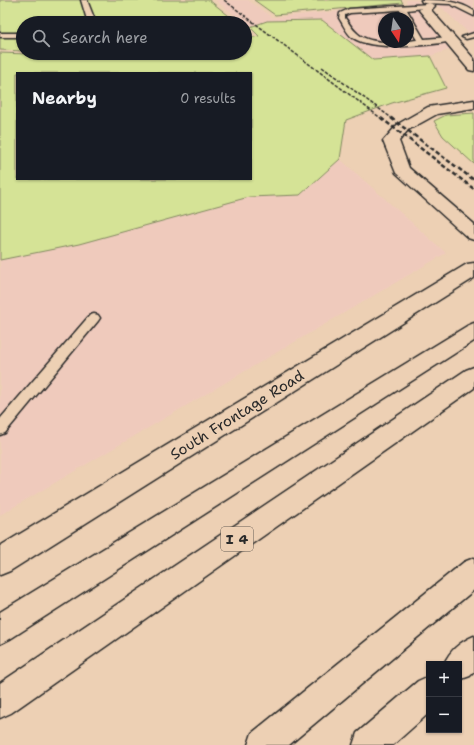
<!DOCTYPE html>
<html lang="en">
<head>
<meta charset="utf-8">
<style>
  :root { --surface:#171b24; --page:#20242c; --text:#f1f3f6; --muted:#9ea1a6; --line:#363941 }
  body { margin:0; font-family:"Shantell Sans",sans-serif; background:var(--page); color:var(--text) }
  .controls { position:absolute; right:12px; bottom:12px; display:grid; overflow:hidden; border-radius:0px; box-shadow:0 1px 3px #0004 }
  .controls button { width:36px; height:36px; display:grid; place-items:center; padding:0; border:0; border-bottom:1px solid var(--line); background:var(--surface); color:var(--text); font:20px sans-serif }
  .compass { position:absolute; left:378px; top:12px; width:36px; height:36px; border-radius:50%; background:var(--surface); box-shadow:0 1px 3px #0004; rotate:167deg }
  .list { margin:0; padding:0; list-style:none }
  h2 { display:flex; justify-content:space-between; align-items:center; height:52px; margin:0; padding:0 16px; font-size:17px }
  h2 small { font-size:13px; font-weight:400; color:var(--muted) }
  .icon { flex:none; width:22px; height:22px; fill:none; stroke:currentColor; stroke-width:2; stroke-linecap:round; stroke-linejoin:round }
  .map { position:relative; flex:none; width:474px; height:745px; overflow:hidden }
  .search { position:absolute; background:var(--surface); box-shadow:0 1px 3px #0004; left:16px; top:16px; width:236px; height:44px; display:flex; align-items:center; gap:10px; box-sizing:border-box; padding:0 14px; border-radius:22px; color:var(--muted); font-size:15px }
  .panel { position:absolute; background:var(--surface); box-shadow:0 1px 3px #0004; left:16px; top:72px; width:236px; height:108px; border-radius:0px }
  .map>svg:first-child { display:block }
  .built { fill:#efcabc; fill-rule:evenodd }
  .green { fill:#d5e396; stroke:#808760; fill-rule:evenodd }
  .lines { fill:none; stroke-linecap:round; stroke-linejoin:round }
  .service-casing { stroke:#2b2b2b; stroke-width:3 }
  .tertiary-casing { stroke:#2b2b2b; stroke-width:3 }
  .secondary-casing { stroke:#2b2b2b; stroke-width:3 }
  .motorway-casing { stroke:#2b2b2b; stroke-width:3 }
  .service { fill:#edd0b4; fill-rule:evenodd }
  .tertiary { fill:#edd0b4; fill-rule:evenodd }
  .secondary { fill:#edd0b4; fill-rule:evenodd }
  .motorway { fill:#edd0b4; fill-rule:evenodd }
  .rail-far1 { stroke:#2b2b2b; stroke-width:1.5; stroke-dasharray:3.5 1.5; stroke-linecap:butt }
  .rail { stroke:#2b2b2b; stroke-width:2.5; stroke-dasharray:4.5 2.5; stroke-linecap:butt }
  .labels { text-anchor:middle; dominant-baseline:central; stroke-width:3; stroke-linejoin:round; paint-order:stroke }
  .shield { fill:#edd0b4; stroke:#655c54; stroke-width:1 }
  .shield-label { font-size:14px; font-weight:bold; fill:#2b2b2b }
  .street-label { font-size:15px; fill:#2b2b2b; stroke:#edd0b4 }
</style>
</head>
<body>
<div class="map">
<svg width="474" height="745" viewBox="0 0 474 745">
  <rect width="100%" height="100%" fill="#edd0b4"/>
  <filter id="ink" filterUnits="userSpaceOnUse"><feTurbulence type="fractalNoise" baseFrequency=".025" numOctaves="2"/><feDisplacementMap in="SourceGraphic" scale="8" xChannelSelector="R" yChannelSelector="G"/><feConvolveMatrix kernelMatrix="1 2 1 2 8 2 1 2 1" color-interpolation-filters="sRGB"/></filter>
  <g filter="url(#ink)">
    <path class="built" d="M 215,0 L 248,0 L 272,17 L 277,17 L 405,5 L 407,4 L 406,0 L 417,0 L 422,5 L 420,11 L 452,49 L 430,56 L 373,60 L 322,20 L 267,21 L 250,27 ZM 384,18 L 408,18 L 408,42 L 384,42 Z
      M 429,0 L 474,0 L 474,38 L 442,8 L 434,5 Z
      M 340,159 L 446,253 L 0,515 L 0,260 L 79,244 L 249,197 L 300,195 Z"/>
    <path class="green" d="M 0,0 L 209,0 L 238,23 L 23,23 L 23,51 L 0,50 Z
      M 254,0 L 401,0 L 403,3 L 275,15 Z
      M 322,20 L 373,60 L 430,56 L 446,88 L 392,103 L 346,120 L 340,159 L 300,195 L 249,197 L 79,244 L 0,260 L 0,53 L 55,55 L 57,56 L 127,57 L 151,53 L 245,53 L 245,39 L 259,36 L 250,27 L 267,21 ZM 17,73 L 251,73 L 251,179 L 17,179 Z
      M 474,113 L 474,164 L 443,136 L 434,121 L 446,115 Z"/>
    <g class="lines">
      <g class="service-casing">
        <path id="service" d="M 81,0 L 87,0 L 96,23 L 88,23 Z
          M 421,0 C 441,0 457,0 474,11 L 474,16 L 450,4 L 424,3 L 422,2 Z
          M 429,4 L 432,6 L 431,7 L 407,10 L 424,39 L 449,37 L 453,39 L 452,41 C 428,46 373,51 353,38 C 347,34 343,24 339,18 L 340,13 L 349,9 ZM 400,10 L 404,18 L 408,18 L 408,25 L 417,40 C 402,42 370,46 357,33 C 352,29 349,23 345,18 L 345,15 L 350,13 Z
          M 0,33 L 23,33 L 23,37 L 0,37 Z
          M 474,33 L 474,37 L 466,39 L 462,37 Z
          M 94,314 L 98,315 L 100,318 L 98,321 L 5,433 L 0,435 L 0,419 L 90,315 Z"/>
      </g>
      <g class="tertiary-casing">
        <path id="tertiary" d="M 474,100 L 474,108 L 437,114 L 408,130 L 399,141 L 409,168 L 474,224 L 474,240 L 468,238 L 396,173 L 383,141 L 398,124 L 428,107 Z
          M 474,263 L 474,278 L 10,571 L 0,575 L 0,546 L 467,264 Z"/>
      </g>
      <g class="secondary-casing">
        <path id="secondary" d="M 429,3 L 433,4 L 435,6 L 431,10 L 474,59 L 474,71 L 469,70 L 419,10 L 425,4 Z"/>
      </g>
      <g class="motorway-casing">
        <path id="motorway" d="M 474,323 L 474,341 L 10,639 L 0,644 L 0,612 L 467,326 Z
          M 474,367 L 474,388 L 11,713 L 0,718 L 0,683 L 466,370 Z
          M 474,558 L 474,590 L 289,745 L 248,745 L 252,733 L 464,562 Z
          M 474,636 L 474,672 L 470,676 L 459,680 L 459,664 L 444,664 C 450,650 460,642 474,636 Z
          M 429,676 L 429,713 L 393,745 L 353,745 L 357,733 L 418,681 Z"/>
      </g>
      <use href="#service" class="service"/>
      <use href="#tertiary" class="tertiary"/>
      <use href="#secondary" class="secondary"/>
      <use href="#motorway" class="motorway"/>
      <path class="rail-far1" d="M 224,0 L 382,119
        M 322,67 L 393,119"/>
      <path class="rail" d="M 381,118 L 474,189
        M 391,118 L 474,180"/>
    </g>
  </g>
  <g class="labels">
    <rect class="shield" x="221" y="527" width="32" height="24" rx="3"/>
    <g class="shield-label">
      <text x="237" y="539">I 4</text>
    </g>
    <g class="street-label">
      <text transform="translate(237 415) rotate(-32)">South Frontage Road</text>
    </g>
  </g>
</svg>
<div class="controls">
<button>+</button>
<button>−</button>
</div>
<svg class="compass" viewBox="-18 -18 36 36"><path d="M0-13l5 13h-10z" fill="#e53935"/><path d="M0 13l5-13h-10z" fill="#9ea1a6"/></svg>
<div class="search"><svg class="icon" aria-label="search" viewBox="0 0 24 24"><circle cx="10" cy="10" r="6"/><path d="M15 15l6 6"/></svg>Search here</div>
<section class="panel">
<h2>Nearby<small>0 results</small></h2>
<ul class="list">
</ul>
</section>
</div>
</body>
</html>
